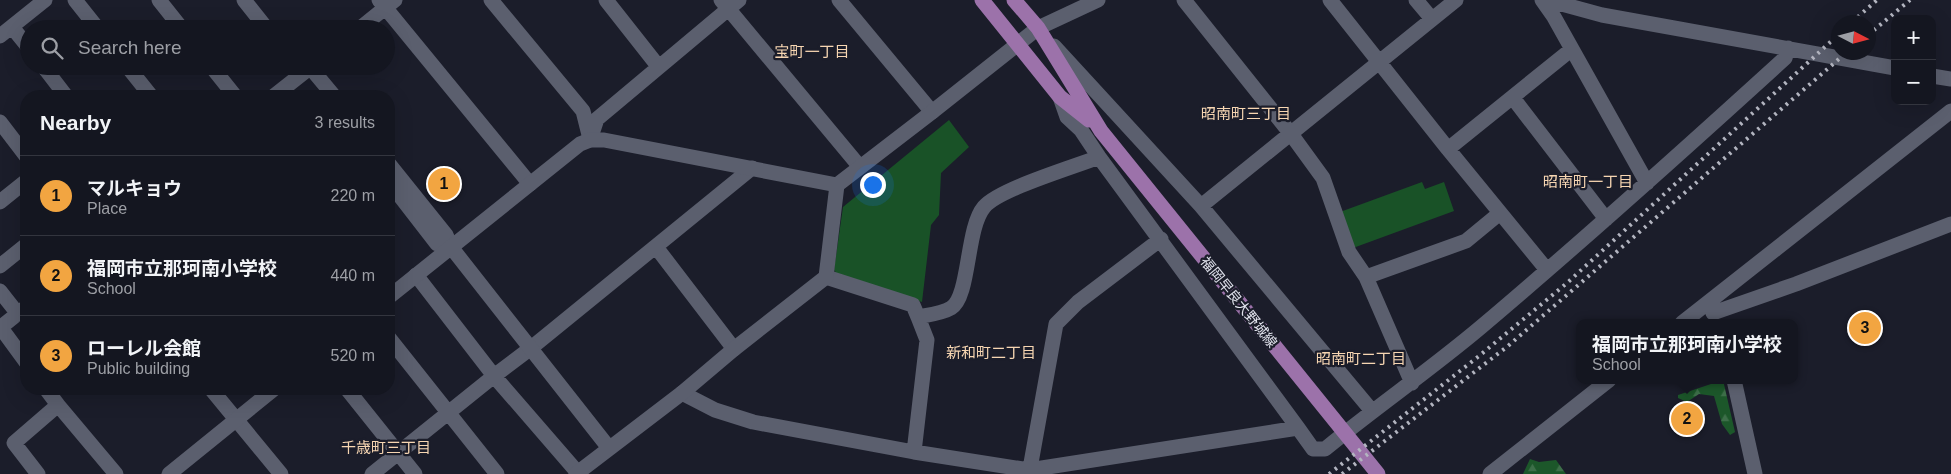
<!DOCTYPE html>
<html lang="en">
<head>
<meta charset="utf-8">
<style>
  :root { --surface:#141620; --page:#21232d; --text:#f1f3f6; --muted:#9d9fa5; --line:#33353e; --accent:#f2a541 }
  body { margin:0; font-family:Arial,"Noto Sans JP",sans-serif; background:var(--page); color:var(--text) }
  .controls { position:absolute; right:15px; top:15px; display:grid; overflow:hidden; border-radius:10px; box-shadow:0 5px 20px #0002 }
  .controls button { width:45px; height:45px; display:grid; place-items:center; padding:0; border:0; border-bottom:1px solid var(--line); background:var(--surface); color:var(--text); font:25px sans-serif }
  .compass { position:absolute; left:1831px; top:15px; width:45px; height:45px; border-radius:50%; background:var(--surface); box-shadow:0 5px 20px #0002; rotate:96deg }
  .you { position:absolute; left:872px; top:184px; width:18px; height:18px; margin:-12px; border:4px solid #fff; border-radius:50%; background:#1a73e8; box-shadow:0 0 0 8px #1a73e833 }
  .badge { display:grid; place-items:center; width:32px; height:32px; border-radius:50%; background:var(--accent); color:#111; font-size:16px; font-weight:700 }
  .pin { position:absolute; translate:-50% -50%; border:2px solid #fff; box-shadow:0 1px 5px #0006 }
  .popup { position:absolute; left:1576px; top:319px; width:222px; height:65px; box-sizing:border-box; display:grid; place-content:center; border-radius:10px; background:var(--surface); filter:drop-shadow(0 1px 4px #0005); font-size:16px; white-space:nowrap; color:var(--muted) }
  .popup b { font-size:19px; color:var(--text) }
  .popup::after { content:''; position:absolute; left:50%; top:100%; margin-left:-10px; border:10px solid transparent; border-top-color:var(--surface) }
  .list { margin:0; padding:0; list-style:none }
  h2 { display:flex; justify-content:space-between; align-items:center; height:65px; margin:0; padding:0 20px; font-size:21px }
  h2 small { font-size:16px; font-weight:400; color:var(--muted) }
  .list li { display:grid; grid-template-columns:32px 1fr auto; gap:15px; align-items:center; box-sizing:border-box; height:80px; padding:0 20px; border-top:1px solid var(--line) }
  .list b { display:block; font-size:19px; white-space:nowrap }
  .list p { margin:0; font-size:16px; white-space:nowrap; color:var(--muted) }
  .list em { font-size:16px; font-style:normal; color:var(--muted) }
  .icon { flex:none; width:28px; height:28px; fill:none; stroke:currentColor; stroke-width:2; stroke-linecap:round; stroke-linejoin:round }
  .map { position:relative; flex:none; width:1951px; height:474px; overflow:hidden }
  .search { position:absolute; background:var(--surface); box-shadow:0 5px 20px #0002; left:20px; top:20px; width:375px; height:55px; display:flex; align-items:center; gap:12px; box-sizing:border-box; padding:0 18px; border-radius:28px; color:var(--muted); font-size:19px }
  .panel { position:absolute; background:var(--surface); box-shadow:0 5px 20px #0002; left:20px; top:90px; width:375px; height:305px; border-radius:20px }
  .map>svg:first-child { display:block }
  .forest { fill:url(#forest-firs) }
  .green { fill:#195227 }
  .lines { fill:none; stroke-linecap:round; stroke-linejoin:round }
  .minor { stroke:#5b5f6e; stroke-width:15 }
  .tertiary { stroke:#5b5f6e; stroke-width:15 }
  .primary { stroke:#9c72aa; stroke-width:15 }
  .rail { stroke:#b3b5c0; stroke-width:4; stroke-dasharray:2.5 5; stroke-linecap:butt }
  .labels { text-anchor:middle; dominant-baseline:central; stroke-width:4.5; stroke-linejoin:round; paint-order:stroke }
  .street-label { font-size:14px; fill:#e2e4ee; stroke:#1b1d2a }
  .neighbourhood-label { font-size:15px; fill:#f7d6b2; stroke:#1b1d2a }
</style>
</head>
<body>
<div class="map">
<svg width="1951" height="474" viewBox="0 0 1951 474">
  <defs>
    <pattern id="forest-firs" width="22" height="20" patternUnits="userSpaceOnUse" patternTransform="scale(1.25)"><rect width="22" height="20" fill="#1c572a"/><path d="M5 1l3.5 6h-7zM16 11l3.5 6h-7z" fill="#3d6f49"/></pattern>
  </defs>
  <rect width="100%" height="100%" fill="#1b1d2a"/>
  <path class="forest" d="M 1723,380 L 1735,432 L 1730,435 L 1722,424 L 1714,396 L 1699,394 L 1687,402 L 1678,398 L 1678,395 Z
    M 1530,459 L 1539,462 L 1556,460 L 1566,474 L 1523,474 Z"/>
  <path class="green" d="M 949,120 L 969,147 L 941,173 L 939,215 L 931,225 L 922,302 L 837,274 L 834,270 L 843,207 Z
    M 1422,182 L 1425,189 L 1444,182 L 1454,211 L 1353,248 L 1340,212 Z"/>
  <g class="lines">
    <path class="minor" d="M 75,0 L 98,29
      M 159,0 L 182,29
      M 244,0 L 267,29
      M 379,0 L 530,184
      M 491,0 L 583,111 L 590,139
      M 606,0 L 658,66
      M 721,0 L 860,167
      M 839,0 L 932,112
      M 1184,0 L 1291,134 L 1323,178 L 1349,252 L 1366,277 L 1412,383
      M 1330,0 L 1448,149
      M 1416,0 L 1432,19
      M 1542,0 L 1554,17 L 1647,183
      M 1547,0 L 1602,15 L 1895,68
      M 12,27 L 29,48
      M 359,29 L 395,0
      M 0,36 L 45,0
      M 1054,46 L 1201,206
      M 43,66 L 66,96
      M 127,66 L 151,96
      M 211,66 L 235,96
      M 309,66 L 334,96
      M 1932,76 L 1951,79
      M 274,96 L 312,66
      M 1060,97 L 1067,117 L 1081,130 L 1099,157 L 1298,428 L 1313,449 L 1325,449 C 1376,407 1430,370 1481,327 C 1584,240 1685,149 1785,58 L 1788,48
      M 1513,98 L 1606,219
      M 0,122 L 26,156
      M 590,140 L 597,119 L 739,0
      M 389,164 L 446,235 L 451,247
      M 389,182 L 437,244 L 451,247
      M 0,202 L 26,181
      M 656,247 L 734,349
      M 0,266 L 26,245
      M 1547,270 L 1448,149 L 1572,49
      M 416,275 L 494,376 L 578,473
      M 826,277 L 913,305 L 918,317
      M 1366,277 L 1466,241 L 1500,213
      M 0,291 L 18,314
      M 1713,313 L 1796,284 L 1951,224
      M 1682,323 L 1951,111
      M 0,328 L 26,307
      M 1,328 L 26,362
      M 389,338 L 497,474
      M 1734,380 L 1755,474
      M 46,389 L 58,405
      M 211,389 L 281,474
      M 347,389 L 415,474
      M 682,393 L 715,410 L 753,422 L 914,452 L 1029,470 L 1298,428
      M 1372,411 L 1201,206 L 1456,0
      M 914,452 L 927,340 L 918,317 C 928,315 943,313 951,308 C 970,297 966,228 984,207 C 999,189 1074,167 1099,157
      M 38,474 L 14,443 L 58,405 L 116,474
      M 372,474 L 494,376 L 531,348 L 752,168
      M 1029,474 L 1056,324 L 1078,302 L 1161,239
      M 1490,474 L 1609,380"/>
    <path class="tertiary" d="M 451,247 L 609,448
      M 389,297 L 580,144 L 590,140 L 604,140 L 837,185
      M 169,474 L 274,389
      M 576,474 L 682,393 L 734,349 L 826,277 L 837,185 L 932,112 L 1038,28 L 1098,0"/>
    <path class="primary" d="M 982,0 L 1060,97 L 1089,120
      M 1014,0 L 1038,28 L 1101,131 L 1378,474"/>
    <path class="rail" d="M 1852,22 L 1877,0
      M 1868,35 L 1910,0
      M 1329,474 L 1479,356 L 1567,283 L 1838,35
      M 1342,474 L 1508,346 L 1847,52"/>
  </g>
  <g class="labels">
    <g class="street-label">
      <text transform="translate(1239 302) rotate(51)">福岡早良大野城線</text>
    </g>
    <g class="neighbourhood-label">
      <text x="812" y="51">宝町一丁目</text>
      <text x="1246" y="113">昭南町三丁目</text>
      <text x="1588" y="181">昭南町一丁目</text>
      <text x="991" y="352">新和町二丁目</text>
      <text x="1361" y="358">昭南町二丁目</text>
      <text x="386" y="447">千歳町三丁目</text>
    </g>
  </g>
</svg>
<div class="controls">
<button>+</button>
<button>−</button>
</div>
<svg class="compass" viewBox="-18 -18 36 36"><path d="M0-13l5 13h-10z" fill="#e53935"/><path d="M0 13l5-13h-10z" fill="#9d9fa5"/></svg>
<div class="you"></div>
<div class="pin badge" style="left:444px;top:184px">1</div>
<div class="pin badge" style="left:1687px;top:419px">2</div>
<div class="popup"><b>福岡市立那珂南小学校</b>School</div>
<div class="pin badge" style="left:1865px;top:328px">3</div>
<div class="search"><svg class="icon" aria-label="search" viewBox="0 0 24 24"><circle cx="10" cy="10" r="6"/><path d="M15 15l6 6"/></svg>Search here</div>
<section class="panel">
<h2>Nearby<small>3 results</small></h2>
<ul class="list">
<li><span class="badge">1</span><div><b>マルキョウ</b><p>Place</p></div><em>220 m</em></li>
<li><span class="badge">2</span><div><b>福岡市立那珂南小学校</b><p>School</p></div><em>440 m</em></li>
<li><span class="badge">3</span><div><b>ローレル会館</b><p>Public building</p></div><em>520 m</em></li>
</ul>
</section>
</div>
</body>
</html>
